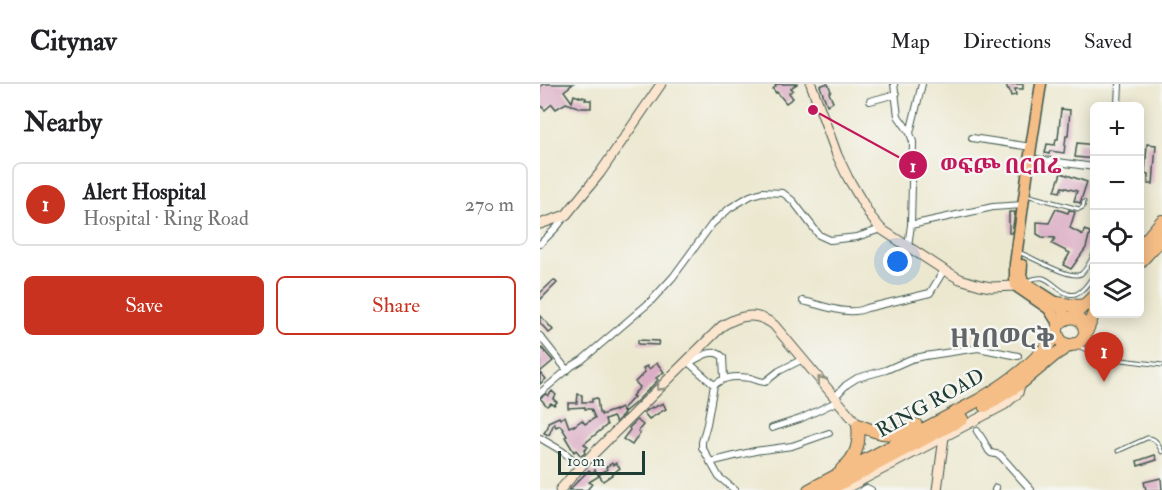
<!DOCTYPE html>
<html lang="en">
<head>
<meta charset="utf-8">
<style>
  :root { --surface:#fff; --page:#f2f2f2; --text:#202124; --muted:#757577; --line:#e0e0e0; --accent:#c8321e }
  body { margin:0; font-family:"IM FELL Double Pica","Noto Serif Ethiopic",serif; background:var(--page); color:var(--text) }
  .controls { position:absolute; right:18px; top:18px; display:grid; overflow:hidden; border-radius:9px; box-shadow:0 3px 15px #0003 }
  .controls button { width:54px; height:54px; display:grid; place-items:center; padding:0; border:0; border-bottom:2px solid var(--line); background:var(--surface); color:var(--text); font:30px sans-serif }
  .scale { position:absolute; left:18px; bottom:15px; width:87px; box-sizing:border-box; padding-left:6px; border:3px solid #1f3d34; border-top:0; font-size:16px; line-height:21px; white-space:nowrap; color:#1f3d34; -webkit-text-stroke:4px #f6f6f2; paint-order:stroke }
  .you { position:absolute; left:358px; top:178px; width:21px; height:21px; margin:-15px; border:4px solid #fff; border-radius:50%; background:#1a73e8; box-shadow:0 0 0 9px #1a73e833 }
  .badge { display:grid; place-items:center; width:39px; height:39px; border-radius:50%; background:var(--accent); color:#fff; font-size:20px; font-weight:700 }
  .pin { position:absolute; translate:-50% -50px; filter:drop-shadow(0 2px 3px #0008) }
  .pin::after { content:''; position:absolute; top:32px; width:21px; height:18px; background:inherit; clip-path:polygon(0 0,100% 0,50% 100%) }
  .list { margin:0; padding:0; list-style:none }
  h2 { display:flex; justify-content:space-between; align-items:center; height:78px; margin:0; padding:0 24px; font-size:26px }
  h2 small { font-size:20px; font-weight:400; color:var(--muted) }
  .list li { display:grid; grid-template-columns:39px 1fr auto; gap:18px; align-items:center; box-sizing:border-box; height:84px; margin:0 12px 12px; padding:0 12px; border:2px solid var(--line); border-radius:9px }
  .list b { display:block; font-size:22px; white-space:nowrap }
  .list p { margin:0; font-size:20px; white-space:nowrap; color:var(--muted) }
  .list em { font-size:20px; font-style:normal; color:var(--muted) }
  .actions { display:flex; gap:12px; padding:18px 24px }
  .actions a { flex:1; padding:14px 0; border:2px solid var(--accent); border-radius:9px; text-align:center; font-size:21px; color:var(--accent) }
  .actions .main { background:var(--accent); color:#fff }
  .icon { flex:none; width:33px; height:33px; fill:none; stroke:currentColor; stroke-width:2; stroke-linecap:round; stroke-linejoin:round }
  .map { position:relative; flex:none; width:622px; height:406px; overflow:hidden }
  header { display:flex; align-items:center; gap:36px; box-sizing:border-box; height:84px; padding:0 30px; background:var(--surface); border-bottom:2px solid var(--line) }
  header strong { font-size:28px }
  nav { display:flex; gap:33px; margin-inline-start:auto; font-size:21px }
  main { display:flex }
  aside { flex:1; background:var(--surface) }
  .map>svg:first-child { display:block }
  .building { fill:#dcaec5 }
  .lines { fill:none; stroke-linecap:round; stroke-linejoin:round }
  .lane-casing { stroke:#3e574b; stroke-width:5 }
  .street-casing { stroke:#3e574b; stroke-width:8 }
  .secondary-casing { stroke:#3e574b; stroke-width:11 }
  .primary-casing { stroke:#3e574b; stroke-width:13 }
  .highway-casing { stroke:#3e574b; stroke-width:14 }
  .lane { stroke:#fff; stroke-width:3 }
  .street { stroke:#fff; stroke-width:6 }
  .secondary { stroke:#fbe5cf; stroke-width:9 }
  .primary { stroke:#f6be87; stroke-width:10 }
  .highway { stroke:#f6be87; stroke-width:12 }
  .oneway { stroke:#8d9182 }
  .labels { text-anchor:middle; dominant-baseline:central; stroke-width:5; stroke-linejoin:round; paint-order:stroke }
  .street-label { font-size:20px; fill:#1f3d34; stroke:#f6f6f2 }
  .district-label { font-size:26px; font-weight:bold; fill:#616567; stroke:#f6f6f2 }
  .leader { fill:none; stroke:#c2185b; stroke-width:2 }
  .callout-dot { fill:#c2185b; stroke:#f6f6f2; stroke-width:2 }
  .mark-label { font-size:18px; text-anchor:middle; font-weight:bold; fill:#fff }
  .callout-label { font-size:21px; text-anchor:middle; font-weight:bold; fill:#c2185b; stroke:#f6f6f2; stroke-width:5; stroke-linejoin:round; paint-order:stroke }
</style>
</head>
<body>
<header>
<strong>Citynav</strong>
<nav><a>Map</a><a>Directions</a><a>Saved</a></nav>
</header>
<main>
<aside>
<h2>Nearby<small></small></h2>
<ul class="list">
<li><span class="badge">1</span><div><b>Alert Hospital</b><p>Hospital · Ring Road</p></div><em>270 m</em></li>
</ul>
<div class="actions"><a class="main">Save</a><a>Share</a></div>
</aside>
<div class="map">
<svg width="622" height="406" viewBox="0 0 622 406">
  <rect width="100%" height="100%" fill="#f6f6f2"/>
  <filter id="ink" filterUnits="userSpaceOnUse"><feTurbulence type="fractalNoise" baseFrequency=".0167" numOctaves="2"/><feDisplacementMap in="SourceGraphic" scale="12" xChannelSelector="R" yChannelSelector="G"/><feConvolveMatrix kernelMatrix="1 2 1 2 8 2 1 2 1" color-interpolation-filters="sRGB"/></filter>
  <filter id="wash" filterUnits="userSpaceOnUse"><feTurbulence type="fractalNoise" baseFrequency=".008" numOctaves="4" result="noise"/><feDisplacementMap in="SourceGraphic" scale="24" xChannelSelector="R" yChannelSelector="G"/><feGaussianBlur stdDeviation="1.35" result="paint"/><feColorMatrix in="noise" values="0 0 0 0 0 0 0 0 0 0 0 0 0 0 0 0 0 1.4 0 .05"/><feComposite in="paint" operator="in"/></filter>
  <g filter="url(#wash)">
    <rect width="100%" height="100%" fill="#ece8d0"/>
    <g id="blocks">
      <path class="building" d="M 3,0 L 33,0 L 24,7 L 32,18 L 34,11 L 39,13 L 39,12 L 46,14 L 45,16 L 51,16 L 51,24 L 41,24 L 26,19 L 16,25 L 12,20 L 5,26 L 0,21 L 0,3 Z
        M 235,0 L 257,0 L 251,4 L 253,6 L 249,9 L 253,14 L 246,19 L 237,8 L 236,9 L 233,5 L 236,2 Z
        M 285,0 L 288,0 L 291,7 L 289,9 L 293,18 L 287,21 L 280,2 Z
        M 467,0 L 483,0 L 483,5 L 475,5 L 476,11 L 471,12 L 469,5 L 467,5 Z
        M 521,25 L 530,26 L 528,52 L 526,52 L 524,69 L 510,67 L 509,70 L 505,69 L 507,60 L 515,61 L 516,55 L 518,55 Z
        M 537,59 L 555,61 L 555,75 L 535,73 Z
        M 607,60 L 616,61 L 613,100 L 608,100 L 608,90 L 605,89 Z
        M 521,89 L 547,98 L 540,119 L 534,117 L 537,107 L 522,103 L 520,108 L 515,107 Z
        M 516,125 L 528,129 L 529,126 L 535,128 L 530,144 L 543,151 L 544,146 L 550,148 L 546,164 L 531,185 L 523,181 L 530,169 L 512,160 L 515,154 L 502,153 L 497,150 L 497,138 L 509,139 Z
        M 469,128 L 475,128 L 472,149 L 469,149 Z
        M 14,196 L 17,199 L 0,216 L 0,209 Z
        M 0,231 L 13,246 L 9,249 L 0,239 Z
        M 98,256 L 119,257 L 118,261 L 98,260 Z
        M 2,264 L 13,277 L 0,288 L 6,295 L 0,300 L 0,266 Z
        M 117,279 L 124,288 L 116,294 L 118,296 L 94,320 L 84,328 L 82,326 L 94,313 L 92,312 L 100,303 L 95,298 L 105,288 L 103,284 L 107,282 L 109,285 Z
        M 12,307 L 16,311 L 13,315 L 17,318 L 14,321 L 11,319 L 7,322 L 0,314 L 6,310 L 8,312 Z
        M 38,310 L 42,311 L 42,318 L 52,318 L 52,315 L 57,314 L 59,329 L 61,329 L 61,331 L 75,326 L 75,327 L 81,324 L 84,330 L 76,338 L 73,333 L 65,336 L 67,341 L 44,360 L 48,363 L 44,367 L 45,369 L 41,372 L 36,366 L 34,368 L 25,353 L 27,352 L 20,341 L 16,343 L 14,339 L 9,351 L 4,349 L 8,343 L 8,338 L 19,333 L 20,335 L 25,332 L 29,343 L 34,341 L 34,342 L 42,336 L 45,340 L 55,334 L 51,325 L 45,325 L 45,323 L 28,324 L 28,319 L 37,319 Z
        M 123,319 L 126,325 L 109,335 L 104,329 L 112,323 L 113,324 Z
        M 97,336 L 103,341 L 98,347 L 100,349 L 92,361 L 83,355 L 90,346 L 89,344 Z
        M 615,371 L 617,376 L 598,382 L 597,377 Z
        M 72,379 L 73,381 L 76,379 L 80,384 L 76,387 L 76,388 L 63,397 L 59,391 L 67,385 L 66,383 Z
        M 49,386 L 52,389 L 55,386 L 59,392 L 49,398 L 52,400 L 47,406 L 29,406 Z
        M 621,394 L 622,406 L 606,406 L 604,398 Z"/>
    </g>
  </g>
  <g filter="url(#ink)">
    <use href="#blocks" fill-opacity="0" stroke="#3e574b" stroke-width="1.5"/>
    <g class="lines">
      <g class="lane-casing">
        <path id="lane" d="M 490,112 L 539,125 L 543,123 L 544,118
          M 478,168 C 491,172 529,196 541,190 C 546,186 551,176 554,170
          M 489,196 C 493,195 498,193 503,194 C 516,198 527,220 542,206 C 547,202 550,196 554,191
          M 540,263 L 566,274 L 622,281
          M 578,367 L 607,354 C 616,353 618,361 622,368"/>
      </g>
      <g class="street-casing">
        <path id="street" d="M 354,0 L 358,32 L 370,49 L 373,58 L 371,141 L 368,162
          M 330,17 L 356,10
          M 578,20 L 579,0
          M 370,49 L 382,0
          M 432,54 L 491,63
          M 496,75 L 554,83
          M 371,141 L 453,123 L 483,121
          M 0,160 L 17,143 L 26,131
          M 263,217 C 283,221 308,233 327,224 L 390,209 L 404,186
          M 0,252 L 27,286
          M 148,278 L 174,301
          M 149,279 C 160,273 173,263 183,273 L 184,294
          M 0,309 L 32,282 L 42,276 L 110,218 L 133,193 L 172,140 L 190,124 L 210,112 L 222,108 L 243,109 L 253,117 L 279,151 L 290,156 L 317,153 L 341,145
          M 295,313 L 306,301 L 317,294 L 346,286 L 371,275 L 385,272 L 438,264 L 478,272
          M 232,344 L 260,335 L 298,317
          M 437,347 L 443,356 L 449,367 L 451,369 L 460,371 L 491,406
          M 0,354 L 22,367 L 41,382
          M 170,378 L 215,367 L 252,362 L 289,349
          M 195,406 L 179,393 L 162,363 L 162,358 L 167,340 L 174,301 C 186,292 195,292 210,294 C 215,295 219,298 225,298 L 239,287 L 263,275
          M 323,406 L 327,404 L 331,406
          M 455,406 L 456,404"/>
      </g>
      <g class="secondary-casing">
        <path id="secondary" d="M 271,0 L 297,71 L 308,94 L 331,133 L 341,145 L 404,186 L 420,195 L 440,201 L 451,203 L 476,202 L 481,199
          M 0,140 L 26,131 L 60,89 L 121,0
          M 20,406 L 41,382 L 182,242 C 200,231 216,227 234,241 L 318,341
          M 303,406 L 464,321 L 478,309 L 480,300
          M 397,406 L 404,353"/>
      </g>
      <g class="primary-casing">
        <path id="primary" d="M 501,0 L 491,63 L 475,180 L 475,195 L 476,202 L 480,205 L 509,225 L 519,241
          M 482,181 L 481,192 L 484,198 L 517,219 L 527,234"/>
      </g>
      <g class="highway-casing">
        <path id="highway" d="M 600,163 L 622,137
          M 600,178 L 622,154
          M 517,219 L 537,222 L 546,221
          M 532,233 L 554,212
          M 545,249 C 544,222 508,235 519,254 C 521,258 525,261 530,261 C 545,262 549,239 554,229
          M 445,322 L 480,300 L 516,270 L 530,261
          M 318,341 C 344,352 351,353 376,341
          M 302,385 C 317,373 320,359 318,341
          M 269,406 L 439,316 C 469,298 497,278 517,249
          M 288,406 L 422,335"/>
      </g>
      <use href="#lane" class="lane"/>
      <use href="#street" class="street"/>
      <use href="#secondary" class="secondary"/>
      <use href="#primary" class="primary"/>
      <use href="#highway" class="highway"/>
    </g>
    <defs><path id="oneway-chevron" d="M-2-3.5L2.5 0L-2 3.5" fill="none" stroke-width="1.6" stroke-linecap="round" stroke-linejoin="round" transform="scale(1.5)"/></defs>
    <g class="oneway">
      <use href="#oneway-chevron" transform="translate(281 296) rotate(-129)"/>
      <use href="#oneway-chevron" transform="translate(120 303) rotate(135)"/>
    </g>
  </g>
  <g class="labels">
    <g class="street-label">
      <text transform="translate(390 319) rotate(-29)">RING ROAD</text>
    </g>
    <g class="district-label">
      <text x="462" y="255">ዘነበወርቅ</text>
    </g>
  </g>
  <path class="leader" d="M273 26L373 81"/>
  <g class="callout-dot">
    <circle cx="273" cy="26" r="6"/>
    <circle cx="373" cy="81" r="15"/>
  </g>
  <g class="mark-label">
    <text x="373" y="88">1</text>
  </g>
  <g class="callout-label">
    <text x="461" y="89">ወፍጮ በርበሬ</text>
  </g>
</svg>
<div class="controls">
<button>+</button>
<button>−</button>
<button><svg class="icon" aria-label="locate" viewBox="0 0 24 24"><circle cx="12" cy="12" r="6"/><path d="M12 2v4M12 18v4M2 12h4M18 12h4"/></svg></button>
<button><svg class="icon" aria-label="layers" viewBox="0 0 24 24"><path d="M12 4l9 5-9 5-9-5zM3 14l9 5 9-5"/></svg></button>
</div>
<div class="scale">100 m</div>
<div class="you"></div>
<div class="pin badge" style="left:564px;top:298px">1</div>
</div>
</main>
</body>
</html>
